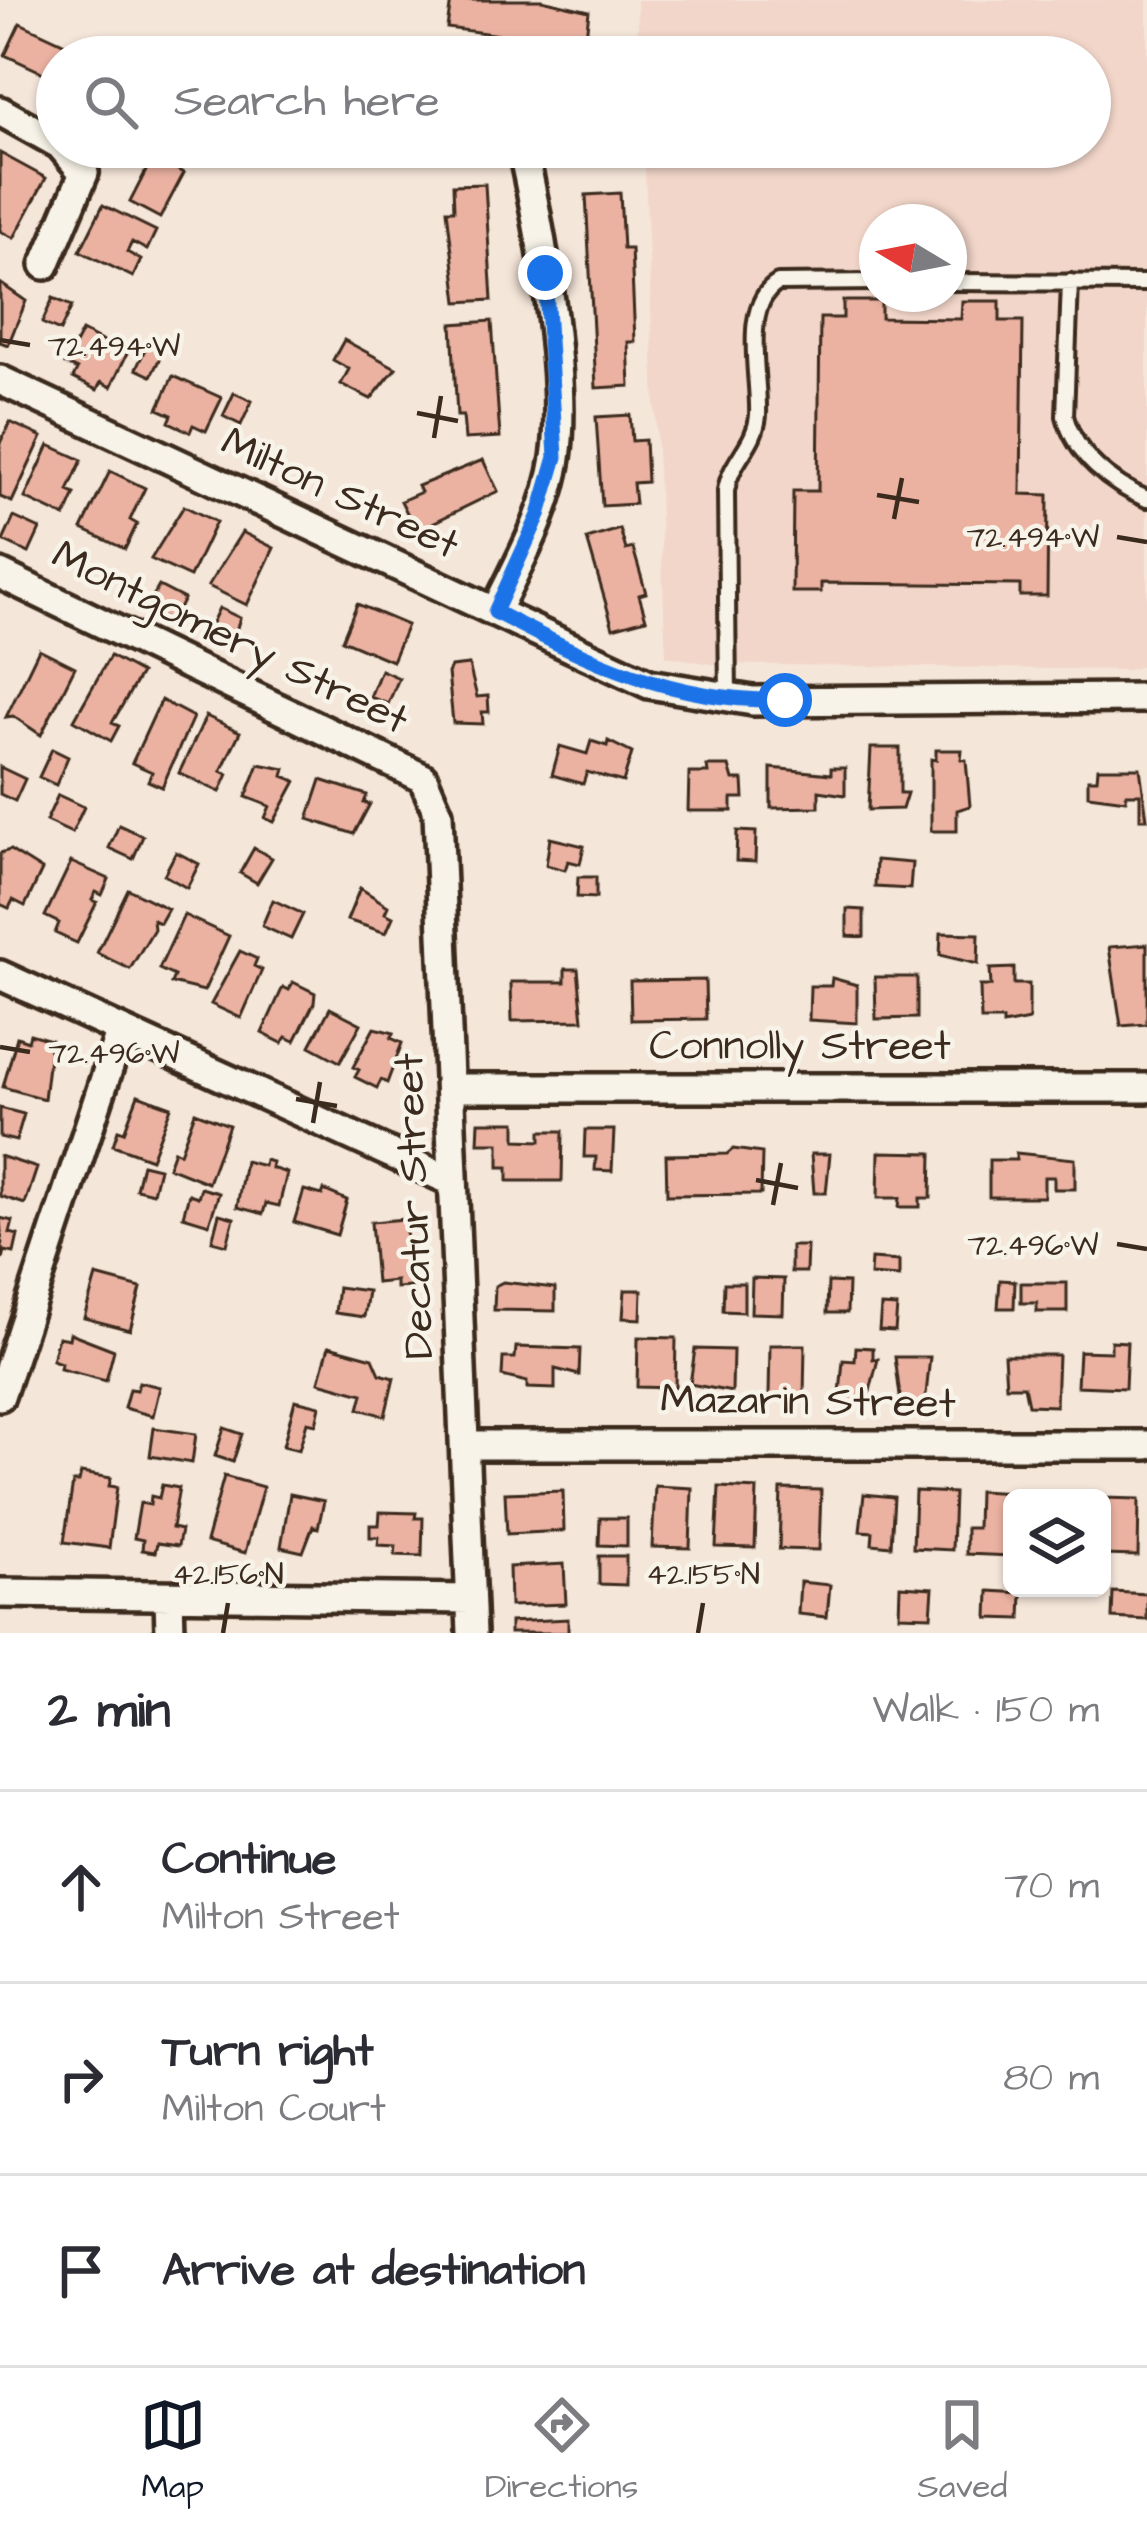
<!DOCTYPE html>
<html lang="en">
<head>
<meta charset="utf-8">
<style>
  :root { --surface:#fff; --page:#f2f2f3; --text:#2b2b33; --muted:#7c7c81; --line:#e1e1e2; --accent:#111827 }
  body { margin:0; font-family:"Architects Daughter",sans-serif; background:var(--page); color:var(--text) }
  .controls { position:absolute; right:36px; bottom:36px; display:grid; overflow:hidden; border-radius:18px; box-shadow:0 3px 9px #0004 }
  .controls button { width:108px; height:108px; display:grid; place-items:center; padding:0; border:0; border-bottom:3px solid var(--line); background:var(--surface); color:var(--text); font:60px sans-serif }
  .compass { position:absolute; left:859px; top:204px; width:108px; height:108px; border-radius:50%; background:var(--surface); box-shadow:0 3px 9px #0004; rotate:280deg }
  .stop { position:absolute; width:36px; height:36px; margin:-27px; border:9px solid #1a73e8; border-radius:50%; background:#fff }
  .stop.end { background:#1a73e8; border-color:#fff; box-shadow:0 3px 12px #0008 }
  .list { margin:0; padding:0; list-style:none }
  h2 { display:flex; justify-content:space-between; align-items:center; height:156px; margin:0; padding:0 48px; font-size:51px }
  h2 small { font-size:39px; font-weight:400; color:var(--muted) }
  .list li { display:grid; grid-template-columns:78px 1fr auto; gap:36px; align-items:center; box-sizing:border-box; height:192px; padding:0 48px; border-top:3px solid var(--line) }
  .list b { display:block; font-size:45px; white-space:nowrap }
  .list p { margin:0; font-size:39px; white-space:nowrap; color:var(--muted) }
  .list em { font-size:39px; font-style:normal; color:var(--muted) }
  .icon { flex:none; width:66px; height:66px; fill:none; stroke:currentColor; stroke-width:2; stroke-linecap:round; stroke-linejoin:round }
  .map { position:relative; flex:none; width:1147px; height:1633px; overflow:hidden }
  .search { position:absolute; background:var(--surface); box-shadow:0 3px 9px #0004; left:36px; right:36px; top:36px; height:132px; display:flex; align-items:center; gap:30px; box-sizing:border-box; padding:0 42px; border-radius:66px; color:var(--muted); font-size:45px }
  .sheet { height:732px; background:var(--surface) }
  nav { display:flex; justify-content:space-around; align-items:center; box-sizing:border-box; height:168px; border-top:3px solid var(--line); background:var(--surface); font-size:33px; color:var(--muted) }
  nav a { display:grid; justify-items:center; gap:6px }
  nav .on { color:var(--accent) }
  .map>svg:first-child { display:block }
  .built { fill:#f2d6c9; fill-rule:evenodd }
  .building { fill:#ebb2a2; stroke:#3b2a1e; stroke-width:3 }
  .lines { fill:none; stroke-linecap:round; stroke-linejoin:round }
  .lane-casing { stroke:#3b2a1e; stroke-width:22 }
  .street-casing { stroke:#3b2a1e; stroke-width:36 }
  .lane { stroke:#f7f3e8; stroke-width:14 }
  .street { stroke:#f7f3e8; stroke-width:27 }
  .route { stroke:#1a73e8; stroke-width:15 }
  .ticks { fill:none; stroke:#3b2a1e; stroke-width:4.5 }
  .labels { text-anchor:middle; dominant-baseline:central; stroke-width:9; stroke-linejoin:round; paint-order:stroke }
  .street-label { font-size:42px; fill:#3b2a1e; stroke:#f7f3e8 }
  .ticks-label { font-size:30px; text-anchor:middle; fill:#3b2a1e; stroke:#f7f3e8; stroke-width:9; stroke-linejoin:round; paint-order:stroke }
</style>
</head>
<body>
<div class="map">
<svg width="1147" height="1633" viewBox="0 0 1147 1633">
  <rect width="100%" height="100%" fill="#f5e6da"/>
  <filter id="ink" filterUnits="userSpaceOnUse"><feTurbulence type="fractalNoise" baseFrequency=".00833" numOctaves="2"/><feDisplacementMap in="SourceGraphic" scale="24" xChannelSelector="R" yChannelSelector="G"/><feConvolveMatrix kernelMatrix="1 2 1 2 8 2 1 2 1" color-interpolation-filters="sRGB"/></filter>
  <g filter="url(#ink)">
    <path class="built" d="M 637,0 L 1147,0 L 1147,665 L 1128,670 L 711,664 L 666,656 L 644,147 L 1090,147 L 1090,57 L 639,57 ZM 877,222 L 949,222 L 949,294 L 877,294 Z"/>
    <path class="building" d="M 451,0 L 542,0 L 589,11 L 585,46 L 447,28 Z
      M 20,23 L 65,44 L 50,76 L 5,55 Z
      M 583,147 L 619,147 L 619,160 L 583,161 Z
      M 0,153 L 46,178 L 14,238 L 0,231 Z
      M 153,157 L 184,173 L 160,218 L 130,202 Z
      M 485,184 L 492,300 L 458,302 L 447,210 L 454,210 L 453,185 Z
      M 620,193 L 623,249 L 631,249 L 635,342 L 628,342 L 630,386 L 596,388 L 586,195 Z
      M 103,205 L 156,231 L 147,250 L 132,242 L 127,252 L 141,260 L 133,277 L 80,251 Z
      M 0,283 L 26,301 L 8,345 L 0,342 Z
      M 53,298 L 72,306 L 60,331 L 42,323 Z
      M 843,301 L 881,301 L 881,318 L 961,319 L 962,301 L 1000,301 L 1000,321 L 1023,321 L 1021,494 L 1048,495 L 1047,596 L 1020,596 L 1020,585 L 821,583 L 821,592 L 792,592 L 793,491 L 818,491 L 820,318 L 843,318 Z
      M 492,321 L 500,437 L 465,439 L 463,416 L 457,416 L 452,324 Z
      M 82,331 L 127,354 L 111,387 L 101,382 L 97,390 L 73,378 L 77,370 L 65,364 Z
      M 344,340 L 396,368 L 371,399 L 341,384 L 349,369 L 333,360 Z
      M 147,345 L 163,352 L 151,376 L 136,369 Z
      M 173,376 L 222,398 L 206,431 L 193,425 L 190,432 L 169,422 L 172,415 L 158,409 Z
      M 234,393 L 252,401 L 241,425 L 223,416 Z
      M 630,415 L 632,441 L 645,440 L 647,482 L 633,483 L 635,504 L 602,506 L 596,417 Z
      M 10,422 L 42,437 L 12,502 L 0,497 L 0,443 Z
      M 49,445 L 82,460 L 68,491 L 75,494 L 65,517 L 25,498 Z
      M 483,460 L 498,491 L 416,531 L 401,501 L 421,492 L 418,486 Z
      M 110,471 L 145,488 L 130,520 L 137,524 L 125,549 L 82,529 Z
      M 184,506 L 216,522 L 190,577 L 151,559 Z
      M 14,517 L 40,529 L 29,553 L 3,541 Z
      M 620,529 L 626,550 L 633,548 L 646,593 L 639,595 L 646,619 L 613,628 L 587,539 Z
      M 242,532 L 274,548 L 247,605 L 208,586 Z
      M 159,586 L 184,599 L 172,623 L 146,609 Z
      M 357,604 L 407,625 L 392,661 L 342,640 Z
      M 219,608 L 240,618 L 230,650 L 205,637 Z
      M 39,649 L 75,667 L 41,735 L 13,716 L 6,717 Z
      M 110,656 L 141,673 L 112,723 L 119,726 L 111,741 L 74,720 Z
      M 469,665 L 477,697 L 488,696 L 489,712 L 482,712 L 483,724 L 453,723 L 448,673 L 451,667 Z
      M 381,670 L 399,678 L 388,704 L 370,697 Z
      M 161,700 L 193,717 L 162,787 L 148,781 L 152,772 L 132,763 Z
      M 206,716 L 240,732 L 221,771 L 228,774 L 220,792 L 179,773 Z
      M 591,741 L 607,746 L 608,741 L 632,753 L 623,782 L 587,772 L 583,784 L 552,775 L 560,746 L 587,754 Z
      M 871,748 L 900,748 L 900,793 L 907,793 L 902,809 L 868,810 Z
      M 52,749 L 68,757 L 56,785 L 39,777 Z
      M 936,750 L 962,750 L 961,759 L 966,760 L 970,806 L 957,810 L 957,831 L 931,831 L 931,759 L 936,760 Z
      M 259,764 L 285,769 L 283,776 L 296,781 L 274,822 L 265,818 L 270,806 L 246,797 Z
      M 707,766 L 729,766 L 733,780 L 743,780 L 744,798 L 732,798 L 732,811 L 688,811 L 689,773 L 708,773 Z
      M 0,767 L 25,779 L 15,801 L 0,794 Z
      M 771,768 L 831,774 L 831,768 L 845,768 L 845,795 L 819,791 L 819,807 L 771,808 Z
      M 1098,768 L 1140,768 L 1147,819 L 1140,819 L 1140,794 L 1126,794 L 1126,800 L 1088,795 L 1088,779 L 1097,779 Z
      M 321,780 L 367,795 L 364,803 L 370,804 L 354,834 L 308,819 Z
      M 58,795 L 84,807 L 72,833 L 46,821 Z
      M 119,825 L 143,836 L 133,859 L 109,848 Z
      M 737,831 L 756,832 L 755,862 L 736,861 Z
      M 550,838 L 584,846 L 580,864 L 568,861 L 565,870 L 546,865 Z
      M 254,848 L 272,858 L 257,883 L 240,873 Z
      M 10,850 L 42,870 L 25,906 L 13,900 L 9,908 L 0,904 L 0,853 Z
      M 176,852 L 199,864 L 187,888 L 164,875 Z
      M 876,860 L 912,863 L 910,889 L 875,887 Z
      M 71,862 L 109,879 L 102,895 L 96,892 L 92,900 L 97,902 L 77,943 L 55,933 L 59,923 L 45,916 Z
      M 578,877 L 596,877 L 596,898 L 577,897 Z
      M 360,888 L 388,906 L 385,913 L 393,917 L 386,933 L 347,920 Z
      M 128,889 L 168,909 L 160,923 L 153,920 L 154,929 L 130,969 L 97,953 Z
      M 273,900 L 303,914 L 291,939 L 262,926 Z
      M 847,909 L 864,910 L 864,937 L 847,936 Z
      M 184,915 L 229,936 L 204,991 L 171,983 L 174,976 L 159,969 Z
      M 941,933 L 979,934 L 978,964 L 940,955 Z
      M 1147,944 L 1147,1024 L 1121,1026 L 1109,947 Z
      M 240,951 L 257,959 L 254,966 L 262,970 L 241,1018 L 211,1004 Z
      M 1014,968 L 1014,984 L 1029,984 L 1029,1020 L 1003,1025 L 1003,1020 L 981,1020 L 980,986 L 991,986 L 990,969 Z
      M 565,969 L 578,969 L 583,1020 L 512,1021 L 511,982 L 565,982 Z
      M 875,977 L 917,977 L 917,1018 L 876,1019 Z
      M 832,978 L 857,985 L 857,1023 L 809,1020 L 810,986 L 831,986 Z
      M 705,980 L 706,1019 L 631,1020 L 630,981 Z
      M 293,982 L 315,993 L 314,1003 L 295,1041 L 286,1037 L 282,1043 L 262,1033 L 283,987 L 289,990 Z
      M 330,1008 L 361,1024 L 340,1062 L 310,1046 Z
      M 374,1028 L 394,1033 L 391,1038 L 402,1043 L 387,1083 L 381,1080 L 377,1088 L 355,1077 L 359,1070 L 353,1067 Z
      M 30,1034 L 51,1040 L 44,1099 L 3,1087 L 17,1037 L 28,1041 Z
      M 138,1095 L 171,1107 L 151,1159 L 113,1145 L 118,1130 L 124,1132 Z
      M 0,1108 L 24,1114 L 16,1141 L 0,1137 Z
      M 195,1112 L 229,1125 L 208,1183 L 168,1167 L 174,1150 L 180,1153 Z
      M 479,1122 L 516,1122 L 516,1140 L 541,1141 L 541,1131 L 563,1131 L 562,1181 L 508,1181 L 508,1167 L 499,1167 L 499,1143 L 478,1143 Z
      M 585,1130 L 614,1130 L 612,1171 L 595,1170 L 596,1157 L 584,1157 Z
      M 733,1149 L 762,1153 L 761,1194 L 667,1195 L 666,1155 L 727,1154 Z
      M 879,1152 L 932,1153 L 931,1198 L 920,1198 L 920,1207 L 899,1207 L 900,1198 L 878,1198 Z
      M 1016,1153 L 1075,1159 L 1075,1189 L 1054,1189 L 1054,1177 L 1044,1177 L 1044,1197 L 989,1197 L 989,1160 L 1016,1160 Z
      M 811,1154 L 830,1154 L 826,1193 L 814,1193 Z
      M 0,1156 L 37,1168 L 25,1204 L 0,1196 Z
      M 265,1160 L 272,1162 L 271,1168 L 287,1173 L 279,1206 L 266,1203 L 263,1214 L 237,1207 L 245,1161 L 264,1166 Z
      M 142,1164 L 159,1168 L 153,1193 L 136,1189 Z
      M 201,1188 L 219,1193 L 209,1224 L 183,1216 L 189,1194 L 198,1197 Z
      M 304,1190 L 322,1195 L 324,1190 L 347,1200 L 337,1235 L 294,1222 Z
      M 219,1214 L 234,1218 L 227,1245 L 212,1241 Z
      M 0,1218 L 13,1221 L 10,1233 L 18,1235 L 14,1253 L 5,1251 L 3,1259 Z
      M 405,1219 L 411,1287 L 396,1288 L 396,1281 L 376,1283 L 371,1222 Z
      M 791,1246 L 807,1246 L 806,1272 L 791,1272 Z
      M 871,1259 L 899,1261 L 899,1277 L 870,1275 Z
      M 96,1276 L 141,1288 L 130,1330 L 84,1318 Z
      M 752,1278 L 784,1279 L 783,1314 L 751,1313 Z
      M 1000,1280 L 1015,1281 L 1014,1308 L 998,1308 Z
      M 503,1282 L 555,1288 L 555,1311 L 494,1310 L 495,1286 Z
      M 828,1282 L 848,1283 L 847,1313 L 827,1313 Z
      M 724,1283 L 744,1283 L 744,1312 L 723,1311 Z
      M 1021,1283 L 1067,1283 L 1067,1312 L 1037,1312 L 1037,1303 L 1021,1303 Z
      M 338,1287 L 368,1291 L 364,1317 L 335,1313 Z
      M 625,1290 L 642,1290 L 641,1319 L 623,1318 Z
      M 881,1306 L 897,1307 L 895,1331 L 879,1330 Z
      M 70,1333 L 114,1350 L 106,1381 L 60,1369 L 61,1363 L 52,1360 L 58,1337 L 69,1339 Z
      M 638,1337 L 676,1338 L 675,1388 L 637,1387 Z
      M 1111,1341 L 1127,1342 L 1125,1388 L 1077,1386 L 1079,1351 L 1111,1352 Z
      M 770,1345 L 805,1345 L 804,1397 L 769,1396 Z
      M 329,1346 L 373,1358 L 380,1374 L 394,1378 L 385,1416 L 359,1409 L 363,1394 L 319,1382 Z
      M 516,1347 L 580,1349 L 579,1375 L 555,1369 L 555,1389 L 527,1388 L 527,1382 L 502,1376 L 503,1358 L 515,1358 Z
      M 856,1347 L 873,1348 L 873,1359 L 878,1359 L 867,1403 L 845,1402 L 840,1394 L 843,1360 L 855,1361 Z
      M 695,1349 L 733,1350 L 732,1392 L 690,1384 Z
      M 1004,1355 L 1058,1355 L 1056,1406 L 1028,1405 L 1024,1386 L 1006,1386 Z
      M 895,1357 L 930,1357 L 925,1404 L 901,1404 Z
      M 139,1382 L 160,1387 L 153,1416 L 124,1408 L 129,1389 L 137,1390 Z
      M 295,1400 L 320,1406 L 316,1424 L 307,1422 L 299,1450 L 283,1446 Z
      M 154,1428 L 196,1434 L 192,1463 L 150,1456 Z
      M 224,1428 L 242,1434 L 233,1462 L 215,1456 Z
      M 81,1473 L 111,1478 L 109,1486 L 117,1487 L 109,1548 L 64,1542 L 73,1482 L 79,1482 Z
      M 224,1476 L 263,1487 L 245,1553 L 206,1542 Z
      M 162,1485 L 179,1488 L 172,1528 L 181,1530 L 178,1546 L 157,1543 L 155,1552 L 142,1550 L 143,1540 L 134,1538 L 140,1503 L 150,1505 L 151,1496 L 159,1498 Z
      M 655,1486 L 692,1488 L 690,1548 L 652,1547 Z
      M 719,1487 L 757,1489 L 755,1548 L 716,1547 Z
      M 781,1489 L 821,1490 L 819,1550 L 779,1549 Z
      M 563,1491 L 564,1531 L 507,1534 L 505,1493 Z
      M 915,1491 L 954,1493 L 952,1550 L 913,1548 Z
      M 978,1491 L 1013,1493 L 1011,1556 L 966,1554 L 966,1528 L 977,1528 Z
      M 290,1494 L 324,1501 L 318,1528 L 313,1526 L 303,1552 L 281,1547 Z
      M 864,1494 L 894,1497 L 891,1546 L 872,1544 L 873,1532 L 860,1531 Z
      M 1103,1498 L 1139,1499 L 1138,1556 L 1102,1555 Z
      M 380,1512 L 416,1513 L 415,1518 L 423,1518 L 422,1556 L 395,1555 L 396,1546 L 378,1545 L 379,1537 L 370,1537 L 370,1525 L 379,1525 Z
      M 600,1518 L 627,1518 L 627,1546 L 599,1545 Z
      M 599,1556 L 626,1556 L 626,1585 L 599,1584 Z
      M 564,1564 L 566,1604 L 510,1606 L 509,1567 Z
      M 800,1582 L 830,1585 L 827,1617 L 798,1614 Z
      M 900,1586 L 933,1588 L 931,1616 L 899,1615 Z
      M 989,1591 L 1022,1593 L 1021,1619 L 988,1618 Z
      M 1113,1592 L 1147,1594 L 1147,1620 L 1112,1618 Z
      M 568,1619 L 568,1633 L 510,1633 L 510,1622 Z"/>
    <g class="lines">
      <g class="lane-casing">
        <path id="lane" d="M 949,282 L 1147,283
          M 1070,282 L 1065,416 C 1075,455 1111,484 1147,499
          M 728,699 L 726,491 C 730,461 756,445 758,415 C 760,377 740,305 778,283 L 877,282"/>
      </g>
      <g class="street-casing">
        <path id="street" d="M 0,111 L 57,143
          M 45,265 L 84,173 L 62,147
          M 0,380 L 649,684 L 753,701 L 1147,698
          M 0,574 L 423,778 L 438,813 L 472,1633
          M 495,612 C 518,564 548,512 556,458 C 568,377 540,228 522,147
          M 0,975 L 451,1181
          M 453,1088 L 1147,1088
          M 0,1396 L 120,1033
          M 467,1445 L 1147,1445
          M 0,1593 L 470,1599
          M 169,1596 L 170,1633"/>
      </g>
      <use href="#lane" class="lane"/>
      <use href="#street" class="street"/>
    </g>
  </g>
  <g class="lines" filter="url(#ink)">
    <path class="route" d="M 545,273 L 556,457 L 539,515 L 495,612 C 591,662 675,703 785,700"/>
  </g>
  <path class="ticks" d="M 0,340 L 30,345M 417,413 L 458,421M 434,438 L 441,396M 877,495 L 919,502M 894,519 L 902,478M 1117,537 L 1147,542M 0,1047 L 30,1052M 296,1099 L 337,1106M 313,1123 L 320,1082M 756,1180 L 798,1188M 773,1205 L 781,1163M 1117,1244 L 1147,1249M 223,1633 L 228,1603M 698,1633 L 703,1603"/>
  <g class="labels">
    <g class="street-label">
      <text transform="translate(340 494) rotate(25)">Milton Street</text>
      <text transform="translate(230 638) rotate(26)">Montgomery Street</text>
      <text x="800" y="1047">Connolly Street</text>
      <text transform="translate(415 1206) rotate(-92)">Decatur Street</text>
      <text transform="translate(808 1402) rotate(1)">Mazarin Street</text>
    </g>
  </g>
  <g class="ticks-label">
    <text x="114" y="356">72.494°W</text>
    <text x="1033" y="547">72.494°W</text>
    <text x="114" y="1063">72.496°W</text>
    <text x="1033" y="1255">72.496°W</text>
    <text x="228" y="1584">42.156°N</text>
    <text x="703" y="1584">42.155°N</text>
  </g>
</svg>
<div class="controls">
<button><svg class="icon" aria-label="layers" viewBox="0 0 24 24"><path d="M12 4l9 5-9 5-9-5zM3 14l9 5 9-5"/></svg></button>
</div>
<svg class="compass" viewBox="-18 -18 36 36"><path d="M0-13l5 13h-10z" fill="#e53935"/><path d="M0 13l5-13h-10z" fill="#7c7c81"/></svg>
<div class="stop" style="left:785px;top:700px"></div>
<div class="stop end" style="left:545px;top:273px"></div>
<div class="search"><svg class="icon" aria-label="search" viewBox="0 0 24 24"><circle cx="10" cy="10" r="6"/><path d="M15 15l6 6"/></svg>Search here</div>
</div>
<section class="sheet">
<h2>2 min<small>Walk · 150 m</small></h2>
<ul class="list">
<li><svg class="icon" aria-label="ahead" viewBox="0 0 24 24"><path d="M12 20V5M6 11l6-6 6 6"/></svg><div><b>Continue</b><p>Milton Street</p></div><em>70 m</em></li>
<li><svg class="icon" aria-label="right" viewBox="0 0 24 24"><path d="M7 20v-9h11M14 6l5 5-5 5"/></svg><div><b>Turn right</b><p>Milton Court</p></div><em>80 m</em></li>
<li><svg class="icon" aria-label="arrive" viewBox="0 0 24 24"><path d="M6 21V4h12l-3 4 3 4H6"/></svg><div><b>Arrive at destination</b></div></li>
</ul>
</section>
<nav>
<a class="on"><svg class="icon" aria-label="map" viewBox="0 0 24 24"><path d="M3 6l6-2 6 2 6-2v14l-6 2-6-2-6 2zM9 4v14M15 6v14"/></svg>Map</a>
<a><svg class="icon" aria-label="directions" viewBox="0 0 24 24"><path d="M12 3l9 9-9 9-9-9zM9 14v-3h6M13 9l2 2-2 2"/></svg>Directions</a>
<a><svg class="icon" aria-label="saved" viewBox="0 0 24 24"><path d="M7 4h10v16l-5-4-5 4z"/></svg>Saved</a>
</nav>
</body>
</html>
